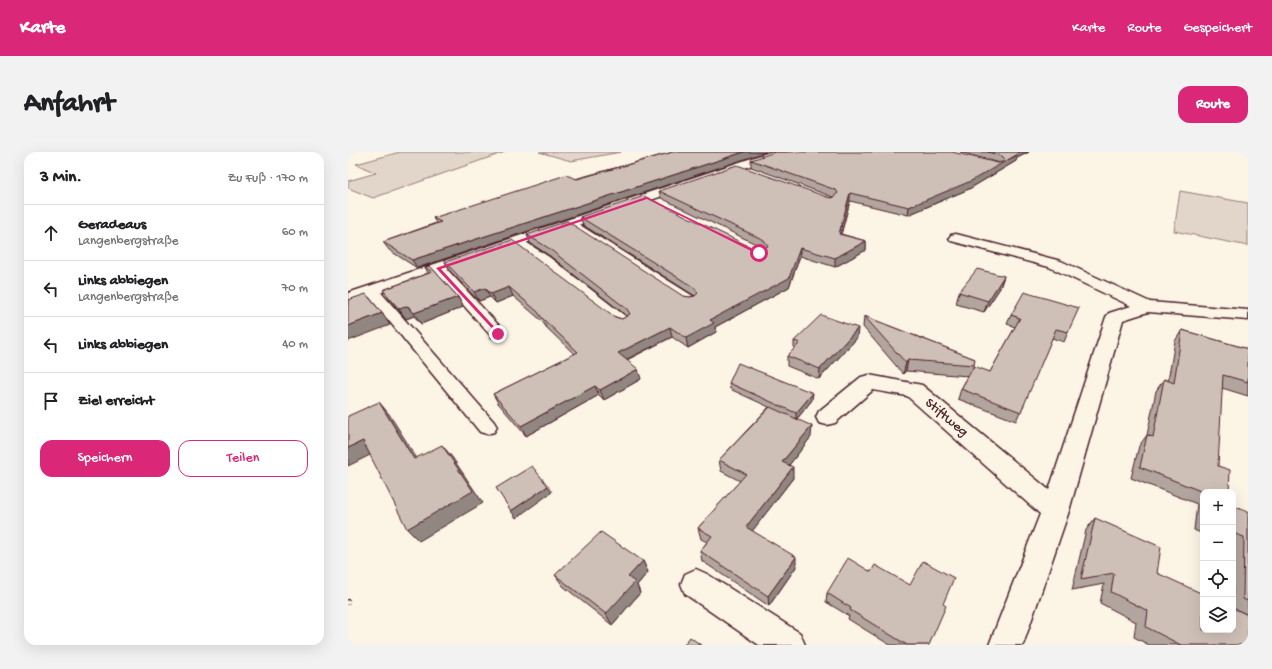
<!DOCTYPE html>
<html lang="de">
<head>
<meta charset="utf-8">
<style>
  :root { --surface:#fff; --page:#f2f2f2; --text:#202124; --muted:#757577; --line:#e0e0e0; --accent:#db2777 }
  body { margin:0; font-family:"Gochi Hand",sans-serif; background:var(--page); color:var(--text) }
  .controls { position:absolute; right:12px; bottom:12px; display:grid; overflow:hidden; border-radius:8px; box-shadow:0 4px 16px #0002 }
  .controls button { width:36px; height:36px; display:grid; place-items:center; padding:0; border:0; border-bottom:1px solid var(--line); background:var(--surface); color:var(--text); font:20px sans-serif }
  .stop { position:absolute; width:12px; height:12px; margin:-9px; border:3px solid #db2777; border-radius:50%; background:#fff }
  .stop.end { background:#db2777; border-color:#fff; box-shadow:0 1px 4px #0008 }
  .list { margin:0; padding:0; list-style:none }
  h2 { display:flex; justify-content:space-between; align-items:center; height:52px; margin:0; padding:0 16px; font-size:17px }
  h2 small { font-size:13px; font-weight:400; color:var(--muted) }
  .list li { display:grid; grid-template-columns:26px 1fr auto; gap:12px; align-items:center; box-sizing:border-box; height:56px; padding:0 16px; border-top:1px solid var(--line) }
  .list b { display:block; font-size:15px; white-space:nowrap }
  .list p { margin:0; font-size:13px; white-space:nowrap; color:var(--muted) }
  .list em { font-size:13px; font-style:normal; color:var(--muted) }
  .actions { display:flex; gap:8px; padding:12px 16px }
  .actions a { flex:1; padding:9px 0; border:1px solid var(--accent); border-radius:12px; text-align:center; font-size:14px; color:var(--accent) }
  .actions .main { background:var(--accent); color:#fff }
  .icon { flex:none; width:22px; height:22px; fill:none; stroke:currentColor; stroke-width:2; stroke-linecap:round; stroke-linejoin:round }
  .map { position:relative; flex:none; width:900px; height:493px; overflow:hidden; border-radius:12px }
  header { display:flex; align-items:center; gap:24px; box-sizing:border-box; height:56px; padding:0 20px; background:var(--accent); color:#fff }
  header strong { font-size:19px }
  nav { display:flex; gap:22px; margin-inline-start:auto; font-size:14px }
  .intro { display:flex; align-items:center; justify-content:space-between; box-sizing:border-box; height:96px; padding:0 24px }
  h1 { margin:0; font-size:28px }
  .button { padding:10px 18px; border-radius:12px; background:var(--accent); color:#fff; font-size:14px; font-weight:700 }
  main { display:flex; gap:24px; padding:0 24px }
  aside { flex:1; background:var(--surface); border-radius:12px; box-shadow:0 4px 16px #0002 }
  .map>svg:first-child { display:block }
  .green { fill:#e2d5ca; stroke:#967a7a }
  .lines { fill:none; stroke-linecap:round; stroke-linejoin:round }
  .service-casing { stroke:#4a1f2b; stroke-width:3 }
  .minor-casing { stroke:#4a1f2b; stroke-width:3 }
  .path { stroke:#4a1f2b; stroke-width:3.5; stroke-dasharray:1.5 4; stroke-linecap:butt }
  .service { fill:#fcf5e5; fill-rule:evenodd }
  .minor { fill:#fcf5e5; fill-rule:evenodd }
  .wall { fill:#b2a59d; stroke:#4a1f2b }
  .shaded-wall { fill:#918680; stroke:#4a1f2b }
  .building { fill:#cfc0b7; stroke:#4a1f2b }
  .route { fill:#db2777 }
  .labels { text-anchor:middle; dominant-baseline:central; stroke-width:3.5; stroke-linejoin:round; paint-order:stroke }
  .street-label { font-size:14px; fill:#4a1f2b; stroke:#fcf5e5 }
</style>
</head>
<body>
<header>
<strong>Karte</strong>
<nav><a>Karte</a><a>Route</a><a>Gespeichert</a></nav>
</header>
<div class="intro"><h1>Anfahrt</h1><a class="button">Route</a></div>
<main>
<aside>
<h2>3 Min.<small>Zu Fuß · 170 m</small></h2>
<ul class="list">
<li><svg class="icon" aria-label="ahead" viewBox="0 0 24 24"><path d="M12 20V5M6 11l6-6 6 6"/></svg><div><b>Geradeaus</b><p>Langenbergstraße</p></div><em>60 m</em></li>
<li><svg class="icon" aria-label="left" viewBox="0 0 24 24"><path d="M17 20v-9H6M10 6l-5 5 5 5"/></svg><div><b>Links abbiegen</b><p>Langenbergstraße</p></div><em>70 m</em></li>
<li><svg class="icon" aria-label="left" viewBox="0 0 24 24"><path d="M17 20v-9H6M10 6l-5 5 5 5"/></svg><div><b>Links abbiegen</b></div><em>40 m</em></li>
<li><svg class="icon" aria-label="arrive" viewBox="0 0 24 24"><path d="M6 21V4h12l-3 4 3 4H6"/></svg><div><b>Ziel erreicht</b></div></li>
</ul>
<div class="actions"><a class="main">Speichern</a><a>Teilen</a></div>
</aside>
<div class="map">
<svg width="900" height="493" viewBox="0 0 900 493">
  <rect width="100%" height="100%" fill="#fcf5e5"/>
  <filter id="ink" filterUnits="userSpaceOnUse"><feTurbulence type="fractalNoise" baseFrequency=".025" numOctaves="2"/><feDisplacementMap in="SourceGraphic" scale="8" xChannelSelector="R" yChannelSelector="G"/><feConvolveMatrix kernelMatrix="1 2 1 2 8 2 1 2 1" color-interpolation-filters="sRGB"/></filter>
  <g filter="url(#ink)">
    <path class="green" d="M 52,0 L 157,0 L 25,46 L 0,36 L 0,29 L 28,21 L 8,12 Z
      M 191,0 L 273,0 L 223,9 Z
      M 832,39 L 900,51 L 900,94 L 826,79 Z"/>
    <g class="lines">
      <g class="service-casing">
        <path id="service" d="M 223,69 L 227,70 L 348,146 L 350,149 L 348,152 L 343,153 L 338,152 L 219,74 L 217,72 L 219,70 Z
          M 169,86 L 173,87 L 201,105 L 281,167 L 284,170 L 281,173 L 276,175 L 271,173 L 191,111 L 165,93 L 163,90 L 165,87 Z
          M 90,112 L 95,113 L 156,179 L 158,182 L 156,185 L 150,187 L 144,185 L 85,119 L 83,116 L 85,113 Z
          M 24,135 L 29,136 L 146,270 L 149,275 L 146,280 L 139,282 L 132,280 L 19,142 L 17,139 L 19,136 Z"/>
      </g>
      <g class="minor-casing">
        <path id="minor" d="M 422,0 L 438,0 L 437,2 L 0,152 L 0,141 Z
          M 608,82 L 713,109 L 802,150 L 900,158 L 900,168 L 800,160 L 775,168 L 721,359 L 675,493 L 641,493 L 692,362 L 559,244 L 525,238 L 487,271 L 479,273 L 471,271 L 468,265 L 471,259 L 513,225 L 521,223 L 574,233 L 701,338 L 758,165 L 761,161 L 783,154 L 701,115 L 603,89 L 601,86 L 603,83 Z
          M 348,417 L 359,422 L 452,481 L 457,493 L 411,493 L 337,442 L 333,432 L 337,422 Z"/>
      </g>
      <path class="path" d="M 0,447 L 0,453"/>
      <use href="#service" class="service"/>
      <use href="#minor" class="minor"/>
    </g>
    <path class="wall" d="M 325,0 L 418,0 L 69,116 L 41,98 L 35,90 L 88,71 L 85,66 Z
      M 612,0 L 681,0 L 669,6 L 668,9 L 621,37 L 560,63 L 502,49 L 493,82 L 518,89 L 518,98 L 487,115 L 452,104 L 441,135 L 367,175 L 368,180 L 340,196 L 324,185 L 279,208 L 293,227 L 256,248 L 251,243 L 178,284 L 150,251 L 145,242 L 226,202 L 198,175 L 194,169 L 165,144 L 148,151 L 142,145 L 131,149 L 102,119 L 97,110 L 274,167 L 279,164 L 202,104 L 182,91 L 179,83 L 335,144 L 342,145 L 347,144 L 235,73 L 232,65 L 411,99 L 416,96 L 313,46 L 311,39 L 479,45 L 484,46 L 485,45 L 403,15 L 403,8 L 650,11 L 652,11 Z
      M 82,114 L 110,145 L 115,155 L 73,172 L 66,164 L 58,167 L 42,148 L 35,138 L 80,121 L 77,115 Z
      M 656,124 L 652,136 L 636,160 L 608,152 L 611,140 Z
      M 663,163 L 720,180 L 716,190 L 704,186 L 668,269 L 610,247 L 613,237 L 620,224 L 558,219 L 555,222 L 515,175 L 516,164 L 627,207 L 625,216 L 642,220 L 667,175 L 659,172 Z
      M 834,178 L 900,197 L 900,244 L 874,236 L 855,340 L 855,382 L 846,378 L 849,352 L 783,326 L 791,294 L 799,283 L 808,239 L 816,227 L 820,229 L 827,189 Z
      M 509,186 L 471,227 L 439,214 L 439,204 L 446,197 L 446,189 Z
      M 381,231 L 464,248 L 449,267 L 463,285 L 441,313 L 445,326 L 404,379 L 448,415 L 421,454 L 354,409 L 352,399 L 359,390 L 353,387 L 350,376 L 392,329 L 373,319 L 371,308 L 421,255 L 382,237 Z
      M 885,354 L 900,360 L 900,463 L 885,456 Z
      M 747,366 L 809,421 L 900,493 L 801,493 L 786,485 L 788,470 L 752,451 L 756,432 L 724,438 L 738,378 Z
      M 295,409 L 300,420 L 289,433 L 292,441 L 264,473 L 215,434 L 207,423 Z
      M 523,420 L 581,493 L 542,493 L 500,467 L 501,464 L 478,450 L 479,441 Z"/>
    <path class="shaded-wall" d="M 396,0 L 418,0 L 69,116 L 64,108 Z
      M 670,0 L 681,0 L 669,6 L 668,9 L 621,37 L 560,63 L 561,55 L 668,4 L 669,1 Z
      M 502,41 L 502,49 L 491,90 L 491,82 Z
      M 518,89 L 518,98 L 487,115 L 487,106 Z
      M 452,96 L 452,104 L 441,135 L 367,175 L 368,180 L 340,196 L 338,186 L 362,168 Z
      M 656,124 L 652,136 L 636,160 L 640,149 Z
      M 161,135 L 165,144 L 148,151 L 143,142 Z
      M 137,136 L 142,145 L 131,149 L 126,140 Z
      M 110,145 L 115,155 L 73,172 L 66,161 Z
      M 60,154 L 66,164 L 58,167 L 51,157 Z
      M 34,161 L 42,173 L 0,189 L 0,174 Z
      M 322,175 L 324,185 L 273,210 L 270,201 Z
      M 510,176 L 509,186 L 471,227 L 472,217 Z
      M 560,208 L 558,219 L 555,222 L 558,211 Z
      M 290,217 L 293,227 L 256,248 L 252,238 Z
      M 247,234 L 251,243 L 178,284 L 173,274 Z
      M 465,241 L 464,248 L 448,268 L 448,261 Z
      M 31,250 L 41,262 L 77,319 L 66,307 Z
      M 464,274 L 463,285 L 435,321 L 434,310 Z
      M 15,289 L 26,301 L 0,314 L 0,296 Z
      M 94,293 L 104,305 L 135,351 L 71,389 L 59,377 Z
      M 445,315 L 445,326 L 399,386 L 398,375 Z
      M 200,334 L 204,340 L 168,366 L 163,359 Z
      M 448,405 L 448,415 L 421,454 L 420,444 Z
      M 295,409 L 300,420 L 289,433 L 292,441 L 264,473 L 258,462 L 280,425 Z"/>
    <path class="building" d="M 325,0 L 396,0 L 64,108 L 35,90 L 93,70 L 85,66 L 218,23 L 229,27 Z
      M 427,0 L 604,0 L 650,11 L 654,10 L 657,7 L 654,4 L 640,0 L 670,0 L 669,1 L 670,2 L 623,29 L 561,55 L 502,41 L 491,82 L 518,89 L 487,106 L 452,96 L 441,126 L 362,168 L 366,171 L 338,186 L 322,175 L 270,201 L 290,217 L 252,238 L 247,234 L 173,274 L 145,242 L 230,200 L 194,166 L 190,160 L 161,135 L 143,142 L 137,136 L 126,140 L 97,110 L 164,88 L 267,165 L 274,167 L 282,162 L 279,157 L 199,95 L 179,83 L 219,69 L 335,144 L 342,145 L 347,144 L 350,141 L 347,136 L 232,65 L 296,44 L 411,99 L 420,94 L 416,88 L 311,39 L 389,13 L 479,45 L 484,46 L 490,41 L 488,38 L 403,8 Z
      M 82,114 L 110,145 L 66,161 L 60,154 L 51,157 L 35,138 L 84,120 L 77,115 Z
      M 629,117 L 656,124 L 640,149 L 611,140 Z
      M 676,140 L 731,156 L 720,180 L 708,177 L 673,260 L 613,237 L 626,214 L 642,220 L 672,166 L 663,163 Z
      M 18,142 L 34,161 L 0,174 L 0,148 Z
      M 473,163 L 510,176 L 472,217 L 439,204 L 452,191 L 446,189 Z
      M 516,164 L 627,207 L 626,213 L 560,208 L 558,211 Z
      M 834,178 L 900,197 L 900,230 L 875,223 L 870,314 L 882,318 L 881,340 L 855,340 L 792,315 L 799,283 L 805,285 L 816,227 L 826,231 Z
      M 390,211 L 465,241 L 448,261 L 381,231 Z
      M 31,250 L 66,307 L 94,293 L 125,339 L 59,377 L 15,289 L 0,296 L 0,264 Z
      M 422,255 L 464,274 L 434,310 L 445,315 L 398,375 L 448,405 L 420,444 L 352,399 L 364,384 L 350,376 L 398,322 L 371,308 Z
      M 184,314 L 200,334 L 163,359 L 148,336 Z
      M 885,354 L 900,360 L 900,449 L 895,447 L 896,385 L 885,381 Z
      M 747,366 L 813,395 L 809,421 L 855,442 L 855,478 L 885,478 L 885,456 L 900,463 L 900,493 L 833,493 L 798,475 L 800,459 L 763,440 L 766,421 L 733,427 Z
      M 253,380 L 295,409 L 280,425 L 287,430 L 258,462 L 207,423 Z
      M 500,406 L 523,420 L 527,413 L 562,433 L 575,409 L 606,426 L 595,452 L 598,454 L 581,493 L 559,493 L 502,458 L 503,456 L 479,441 Z
      M 342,485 L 353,493 L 336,493 Z"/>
  </g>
  <path class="route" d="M 298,45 L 413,101 L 409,102 L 299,47 L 93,117 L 152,181 L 152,182 L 150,183 L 88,116 Z"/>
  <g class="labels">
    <g class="street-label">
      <text transform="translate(598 266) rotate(40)">Stiftweg</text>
    </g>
  </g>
</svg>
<div class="controls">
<button>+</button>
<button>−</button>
<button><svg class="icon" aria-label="locate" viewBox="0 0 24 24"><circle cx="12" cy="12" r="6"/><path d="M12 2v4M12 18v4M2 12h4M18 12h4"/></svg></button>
<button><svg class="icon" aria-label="layers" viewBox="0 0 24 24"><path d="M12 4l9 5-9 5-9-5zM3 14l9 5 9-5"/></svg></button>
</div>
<div class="stop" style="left:411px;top:101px"></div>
<div class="stop end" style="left:150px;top:182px"></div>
</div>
</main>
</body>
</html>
